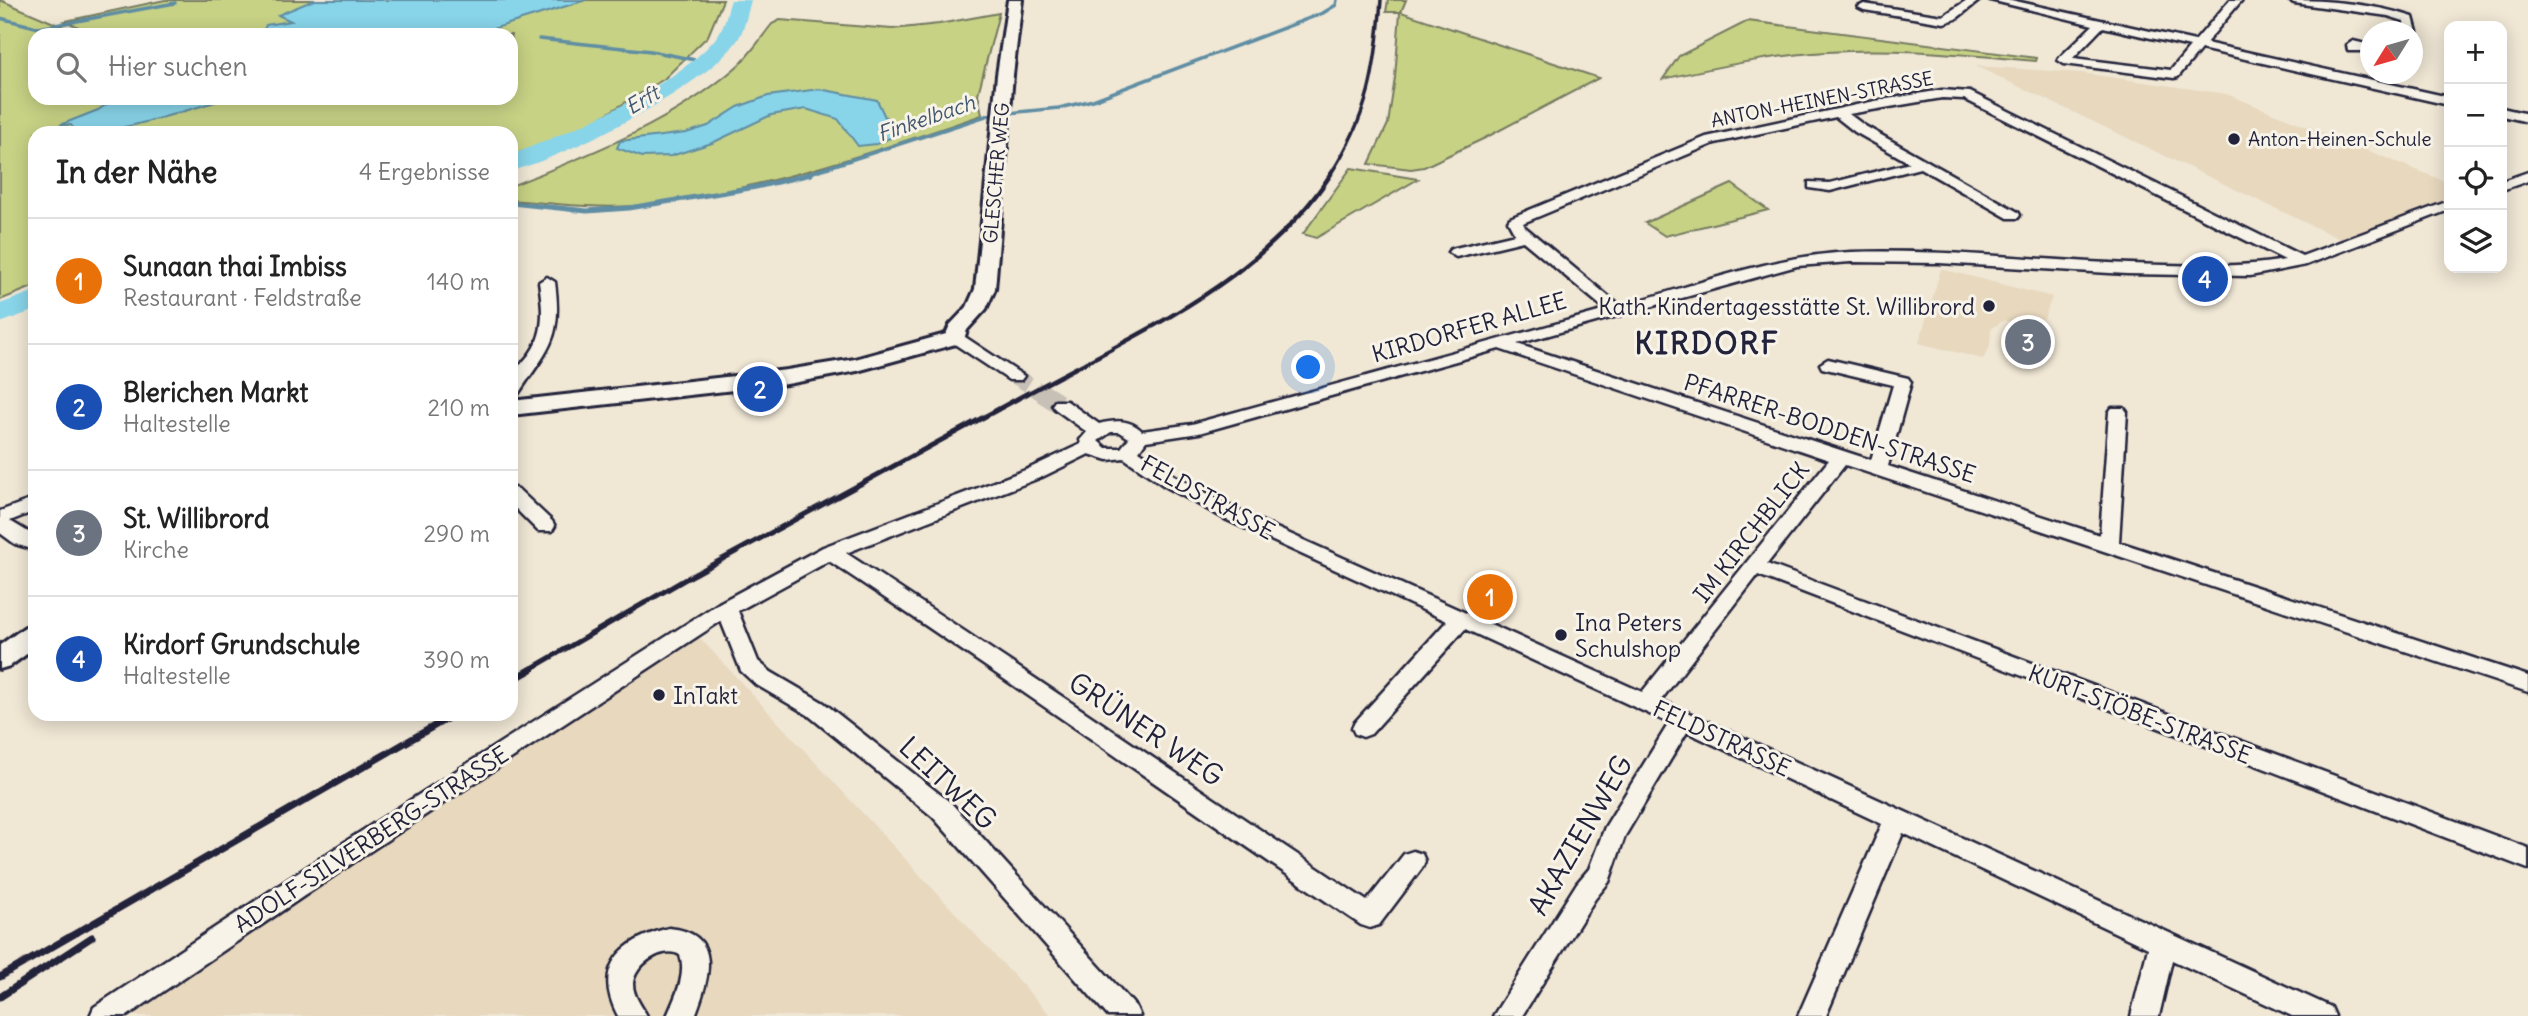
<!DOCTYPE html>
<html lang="de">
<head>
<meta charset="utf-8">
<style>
  :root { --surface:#fff; --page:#f6f6f6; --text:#222; --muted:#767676; --line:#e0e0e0; --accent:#db2777 }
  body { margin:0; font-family:Delius,sans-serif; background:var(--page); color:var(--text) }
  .controls { position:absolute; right:21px; top:21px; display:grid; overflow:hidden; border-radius:14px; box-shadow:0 4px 18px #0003 }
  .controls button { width:63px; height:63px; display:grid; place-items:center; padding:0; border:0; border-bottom:2px solid var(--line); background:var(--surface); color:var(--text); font:35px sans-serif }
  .compass { position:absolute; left:2360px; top:21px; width:63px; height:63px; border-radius:50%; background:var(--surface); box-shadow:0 4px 18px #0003; rotate:233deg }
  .you { position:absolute; left:1309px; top:368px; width:24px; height:24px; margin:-18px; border:5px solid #fff; border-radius:50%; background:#1a73e8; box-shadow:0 0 0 10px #1a73e833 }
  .badge { display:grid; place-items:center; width:46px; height:46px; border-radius:50%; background:var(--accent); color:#fff; font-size:23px; font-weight:700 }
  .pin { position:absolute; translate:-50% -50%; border:4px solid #fff; box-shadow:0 2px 7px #0006 }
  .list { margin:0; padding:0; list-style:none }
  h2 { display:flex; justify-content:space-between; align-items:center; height:91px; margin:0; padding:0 28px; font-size:30px }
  h2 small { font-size:23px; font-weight:400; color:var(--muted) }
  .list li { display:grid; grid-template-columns:46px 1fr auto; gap:21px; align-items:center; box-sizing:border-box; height:126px; padding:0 28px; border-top:2px solid var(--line) }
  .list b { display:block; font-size:26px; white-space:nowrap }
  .list p { margin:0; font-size:23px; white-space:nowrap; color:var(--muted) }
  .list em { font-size:23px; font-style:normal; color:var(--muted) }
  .icon { flex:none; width:38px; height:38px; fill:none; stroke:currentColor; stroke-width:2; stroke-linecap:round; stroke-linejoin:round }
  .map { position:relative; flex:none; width:2528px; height:1016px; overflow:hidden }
  .search { position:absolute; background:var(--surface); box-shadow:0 4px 18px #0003; left:28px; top:28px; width:490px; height:77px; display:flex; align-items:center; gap:18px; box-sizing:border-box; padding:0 24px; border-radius:21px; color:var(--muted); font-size:26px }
  .panel { position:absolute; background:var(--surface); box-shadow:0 4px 18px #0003; left:28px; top:126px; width:490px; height:595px; border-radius:21px }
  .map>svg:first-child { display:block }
  .built { fill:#e7d8be }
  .green { fill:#c7d285; stroke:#747a60; stroke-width:2; fill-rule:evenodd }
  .water { fill:#88d4e9; stroke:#5f8da3; stroke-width:2 }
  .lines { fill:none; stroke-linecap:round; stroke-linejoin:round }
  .stream-far1 { stroke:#5f8da3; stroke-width:3.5 }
  .stream { stroke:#5f8da3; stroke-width:5 }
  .river { fill:#88d4e9; fill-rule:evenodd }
  .minor-tunnel-far1 { stroke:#c7c0b6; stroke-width:16; stroke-dasharray:16 8; stroke-linecap:butt }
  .minor-tunnel { stroke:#c7c0b6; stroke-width:19; stroke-dasharray:19 10; stroke-linecap:butt }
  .minor-casing { stroke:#22223b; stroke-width:5 }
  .tertiary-casing { stroke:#22223b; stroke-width:6 }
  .minor { fill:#f7f3e8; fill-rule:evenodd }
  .tertiary { fill:#f7f3e8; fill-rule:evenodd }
  .rail-far3 { stroke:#22223b; stroke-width:3.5 }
  .rail-far2 { stroke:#22223b; stroke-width:4.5 }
  .rail-far1 { stroke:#22223b; stroke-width:5 }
  .rail { stroke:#22223b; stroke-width:7 }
  .poi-dot { fill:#22223b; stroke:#f7f3e8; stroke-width:2.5 }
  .labels { text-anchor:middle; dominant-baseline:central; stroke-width:6; stroke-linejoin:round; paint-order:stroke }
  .far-street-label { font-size:19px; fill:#22223b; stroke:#f7f3e8 }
  .far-poi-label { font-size:19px; fill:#22223b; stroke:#f7f3e8; text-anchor:start }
  .far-water-label { font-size:21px; font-style:italic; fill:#41576f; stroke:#f7f3e8 }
  .poi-label { font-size:23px; fill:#22223b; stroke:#f7f3e8; text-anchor:start }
  .street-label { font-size:23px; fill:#22223b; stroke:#f7f3e8 }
  .near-street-label { font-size:28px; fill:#22223b; stroke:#f7f3e8 }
  .district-label { font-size:30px; font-weight:bold; letter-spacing:2px; fill:#22223b; stroke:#f7f3e8 }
</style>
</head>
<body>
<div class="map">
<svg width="2528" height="1016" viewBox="0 0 2528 1016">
  <rect width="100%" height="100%" fill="#f0e7d5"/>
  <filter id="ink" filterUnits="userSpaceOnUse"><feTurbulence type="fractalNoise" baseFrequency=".0143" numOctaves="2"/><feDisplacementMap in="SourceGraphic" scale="14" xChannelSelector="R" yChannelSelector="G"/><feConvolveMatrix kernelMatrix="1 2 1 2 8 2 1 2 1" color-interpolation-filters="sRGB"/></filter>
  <g filter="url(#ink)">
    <path class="built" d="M 1976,66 L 2081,73 L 2226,94 L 2449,183 L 2449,198 L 2342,240 Z
      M 1941,269 L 2052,297 L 2044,319 L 2025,315 L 2019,325 L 2004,320 L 1991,329 L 1990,346 L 1983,359 L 1919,343 Z
      M 696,634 L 1051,1016 L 127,1016 Z"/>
    <path class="green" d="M 0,0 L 77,33 L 85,30 L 65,21 L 165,0 L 723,0 L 708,36 L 664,79 L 575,133 L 511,156 L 511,133 L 35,133 L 35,286 L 0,300 ZM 35,35 L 511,35 L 511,98 L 35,98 Z
      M 1388,0 L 1406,0 L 1401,12 L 1599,78 L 1485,138 L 1424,167 L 1411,169 L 1369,164 L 1388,124 L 1395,78 L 1400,12 L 1386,12 Z
      M 999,13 L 978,94 L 982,115 C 869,154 753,193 633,206 C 595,209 549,203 511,200 L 511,186 C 588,155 670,124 734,69 C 749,57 760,39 772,24 L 780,20 L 892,29 L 939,24 Z
      M 1748,21 L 2037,58 L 2036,61 C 1966,55 1897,47 1827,52 C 1772,55 1717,67 1663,79 L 1679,56 Z
      M 1351,168 L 1418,179 L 1316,238 L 1303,234 Z
      M 1732,184 L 1768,210 L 1665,236 L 1645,223 Z"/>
    <path class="water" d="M 314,0 L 586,0 L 473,35 L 246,35 L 264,30 L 266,25 L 291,21 L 278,15 Z
      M 819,89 L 877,100 L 894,136 L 877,144 L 858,146 L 838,119 L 806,109 L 771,115 L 712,143 L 671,156 L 642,157 L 617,148 L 620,141 L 686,133 L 708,126 L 738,107 L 768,96 Z
      M 116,98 L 229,98 C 187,109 116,136 75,131 L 71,125 L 60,125 L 98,110 Z"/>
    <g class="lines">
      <path class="stream-far1" d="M 0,18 L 39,28 L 175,3
        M 539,39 L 651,51 L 705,62
        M 804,175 L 989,115 L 1059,108 L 1093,100 L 1323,13 L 1336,5 L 1337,0"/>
      <path class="stream" d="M 511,203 L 587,211 L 629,208 L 756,187 L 811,174"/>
      <path class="river" d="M 731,0 L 751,0 C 748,11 745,26 740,36 C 715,83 563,158 511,171 L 511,155 C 569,132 681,85 718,35 C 725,26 727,11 731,0 Z
        M 35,291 L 35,310 L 0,323 L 0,304 Z"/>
      <path class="minor-tunnel-far1" d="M 1015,376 L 1045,395"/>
      <path class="minor-tunnel" d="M 1042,393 L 1061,405"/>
      <g class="minor-casing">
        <path id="minor" d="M 1967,0 L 1980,0 L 1956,19 L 1944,23 L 1864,10 L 1858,7 L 1864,4 L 1943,16 Z
          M 1990,0 L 2011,0 L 2195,41 L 2230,0 L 2242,0 L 2206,43 L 2449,97 L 2449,105 L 2201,49 L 2178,77 L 2174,78 L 2064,64 L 2058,60 L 2060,57 L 2093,25 ZM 2103,27 L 2190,47 L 2171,70 L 2073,58 Z
          M 2288,0 C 2330,0 2373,4 2413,17 L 2417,32 L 2412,35 L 2412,32 L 2405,32 L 2404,21 L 2388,16 L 2294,3 Z
          M 2353,41 L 2370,45 L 2370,51 L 2348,51 L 2347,45 Z
          M 1942,90 L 1970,92 L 2302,256 L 2449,201 L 2449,210 L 2306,265 L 2250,276 L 2127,274 L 1939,263 L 1851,262 L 1797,266 L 1517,344 L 1871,460 L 1893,385 L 1822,368 L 1820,364 L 1828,359 L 1908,378 L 1911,382 L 1888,466 L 2100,535 L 2109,412 L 2112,408 L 2124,408 L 2127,412 L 2119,542 L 2528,676 L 2528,692 L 1845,465 L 1767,564 L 2528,848 L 2528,869 L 1758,575 L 1661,700 L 2331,1007 L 2335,1016 L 2292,1016 L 2172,960 L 2159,1016 L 2131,1016 L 2148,948 L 1903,833 L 1826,1016 L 1798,1016 L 1882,824 L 1687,732 L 1625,836 L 1609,882 L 1595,899 L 1522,1016 L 1493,1016 L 1577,883 L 1589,869 L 1605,827 L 1669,723 L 1465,629 L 1371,734 L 1363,737 L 1355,734 L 1352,728 L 1355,722 L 1447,621 L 1227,520 L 1163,485 L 1124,458 L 1108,460 L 1089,454 L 1042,477 L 846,553 C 1021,667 1193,786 1367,901 L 1404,854 L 1413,851 L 1422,854 L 1425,861 L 1422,868 L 1379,925 L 1370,928 L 1361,925 C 1183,804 1008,679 829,561 L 738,611 L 758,661 L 771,672 L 824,703 L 951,803 L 1136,1007 L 1140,1016 L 1108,1016 L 933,817 L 808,715 L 755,684 L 741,671 L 721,621 L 369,852 L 127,1016 L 90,1016 L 94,1007 L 351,838 L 719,603 L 823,547 L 1028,469 L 1081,444 L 1080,440 L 1087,432 L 1055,409 L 1052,405 L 1055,401 L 1067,401 L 1099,424 C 1115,420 1130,419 1142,431 L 1192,424 L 1606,310 L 1523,241 L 1456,257 L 1448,252 L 1451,249 L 1515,234 L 1508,221 L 1510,218 L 1706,137 L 1875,101 ZM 1942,98 L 1964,99 L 2285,260 C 2245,267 2205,266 2164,265 C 2060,263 1956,249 1852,252 C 1774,255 1696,285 1620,306 L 1525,227 L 1523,223 L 1715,143 L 1836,117 L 1855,132 L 1910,163 L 1830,183 L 1809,182 L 1809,188 L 1830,191 L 1920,168 L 2008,218 L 2018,218 L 2020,215 L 2018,212 L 1865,126 L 1849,114 ZM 1499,349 L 1829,460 L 1642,692 L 1241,512 L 1177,477 L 1139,451 L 1146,441 L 1199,433 ZM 1111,432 L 1120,432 L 1129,438 L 1121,448 L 1106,448 L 1098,441 Z
          M 2502,108 L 2528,114 L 2528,122 L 2502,116 Z
          M 2528,172 L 2528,181 L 2502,190 L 2502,181 Z
          M 547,277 L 555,282 C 563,342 547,349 517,396 L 511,397 C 511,361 523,370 536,343 C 545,324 542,302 539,282 Z
          M 956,333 L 962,335 L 1024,376 L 1021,380 L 1009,380 L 950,341 L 948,338 L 950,335 Z
          M 511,487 L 518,489 L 552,521 L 555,526 L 552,531 L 538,531 L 511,504 Z
          M 35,498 L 35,511 L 10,521 L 35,536 L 35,550 L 15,544 L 0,533 L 0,511 Z
          M 669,928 C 724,933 709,980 695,1016 L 667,1016 C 675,997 687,975 680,955 C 663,945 634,965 633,984 C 633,996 642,1006 647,1016 L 618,1016 C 592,967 621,940 669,928 Z"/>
      </g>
      <g class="tertiary-casing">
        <path id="tertiary" d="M 1008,0 L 1022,0 L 1013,75 L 995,289 L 986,309 L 967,330 L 963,342 L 857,371 L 787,384 L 511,415 L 511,401 L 787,370 L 855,359 L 946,334 L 950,325 L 967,307 L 975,289 L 997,75 Z
          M 35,624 L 35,648 L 10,666 L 0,669 L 0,645 L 25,627 Z"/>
      </g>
      <use href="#minor" class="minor"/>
      <use href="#tertiary" class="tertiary"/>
      <path class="rail-far3" d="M 1330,175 C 1369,115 1376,69 1381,0"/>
      <path class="rail-far2" d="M 1025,395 C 1136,334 1260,283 1331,174"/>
      <path class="rail-far1" d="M 529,670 L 684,580 L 1028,393"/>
      <path class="rail" d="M 511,681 L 532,669
        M 0,977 L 455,714
        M 0,997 L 92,937"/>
    </g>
  </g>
  <g class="poi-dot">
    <circle cx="2234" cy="139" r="7"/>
    <circle cx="1989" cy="306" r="7"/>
    <circle cx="1561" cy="635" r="7"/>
    <circle cx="659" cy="695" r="7"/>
  </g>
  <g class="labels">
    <g class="far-street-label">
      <text transform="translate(1822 99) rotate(-11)">ANTON-HEINEN-STRASSE</text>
      <text transform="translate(996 173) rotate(-85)">GLESCHER WEG</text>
    </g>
    <g class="far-poi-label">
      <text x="2248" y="139">Anton-Heinen-Schule</text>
    </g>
    <g class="far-water-label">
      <text transform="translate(642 100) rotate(-31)">Erft</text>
      <text transform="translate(926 118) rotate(-19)">Finkelbach</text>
    </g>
    <g class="poi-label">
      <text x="1975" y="306" text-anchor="end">Kath. Kindertagesstätte St. Willibrord</text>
      <text x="1575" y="622">Ina Peters<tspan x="1575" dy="26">Schulshop</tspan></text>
      <text x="673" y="695">InTakt</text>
    </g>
    <g class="street-label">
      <text transform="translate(1469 327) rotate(-16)">KIRDORFER ALLEE</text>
      <text transform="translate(1830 428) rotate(18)">PFARRER-BODDEN-STRASSE</text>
      <text transform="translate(1208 497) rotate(29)">FELDSTRASSE</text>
      <text transform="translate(1751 532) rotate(-52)">IM KIRCHBLICK</text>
      <text transform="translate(2140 714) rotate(21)">KURT-STÖBE-STRASSE</text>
      <text transform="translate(1722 738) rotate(25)">FELDSTRASSE</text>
      <text transform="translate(371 839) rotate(-33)">ADOLF-SILVERBERG-STRASSE</text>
    </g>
    <g class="near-street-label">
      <text transform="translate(1146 729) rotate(34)">GRÜNER WEG</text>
      <text transform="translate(948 783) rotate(43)">LEITWEG</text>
      <text transform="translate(1580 835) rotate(-60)">AKAZIENWEG</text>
    </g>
    <g class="district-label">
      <text x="1707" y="343">KIRDORF</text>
    </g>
  </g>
</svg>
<div class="controls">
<button>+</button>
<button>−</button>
<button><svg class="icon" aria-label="locate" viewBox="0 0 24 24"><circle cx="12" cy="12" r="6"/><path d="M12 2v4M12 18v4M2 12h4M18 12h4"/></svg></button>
<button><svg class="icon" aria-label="layers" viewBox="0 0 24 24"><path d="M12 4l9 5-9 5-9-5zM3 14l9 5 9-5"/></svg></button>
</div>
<svg class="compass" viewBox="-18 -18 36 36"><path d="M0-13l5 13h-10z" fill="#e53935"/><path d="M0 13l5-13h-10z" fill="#767676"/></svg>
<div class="you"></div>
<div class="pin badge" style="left:1490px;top:597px;background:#e8710a">1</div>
<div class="pin badge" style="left:760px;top:389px;background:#1a4fb4">2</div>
<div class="pin badge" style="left:2028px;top:342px;background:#6b7280">3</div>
<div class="pin badge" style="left:2205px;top:279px;background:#1a4fb4">4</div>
<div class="search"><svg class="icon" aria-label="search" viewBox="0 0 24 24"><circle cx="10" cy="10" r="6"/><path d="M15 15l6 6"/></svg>Hier suchen</div>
<section class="panel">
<h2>In der Nähe<small>4 Ergebnisse</small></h2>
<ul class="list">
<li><span class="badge" style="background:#e8710a">1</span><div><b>Sunaan thai Imbiss</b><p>Restaurant · Feldstraße</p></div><em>140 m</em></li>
<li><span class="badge" style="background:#1a4fb4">2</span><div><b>Blerichen Markt</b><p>Haltestelle</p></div><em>210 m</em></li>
<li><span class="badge" style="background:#6b7280">3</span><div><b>St. Willibrord</b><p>Kirche</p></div><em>290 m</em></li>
<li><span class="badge" style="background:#1a4fb4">4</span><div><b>Kirdorf Grundschule</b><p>Haltestelle</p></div><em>390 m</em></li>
</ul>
</section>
</div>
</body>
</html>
